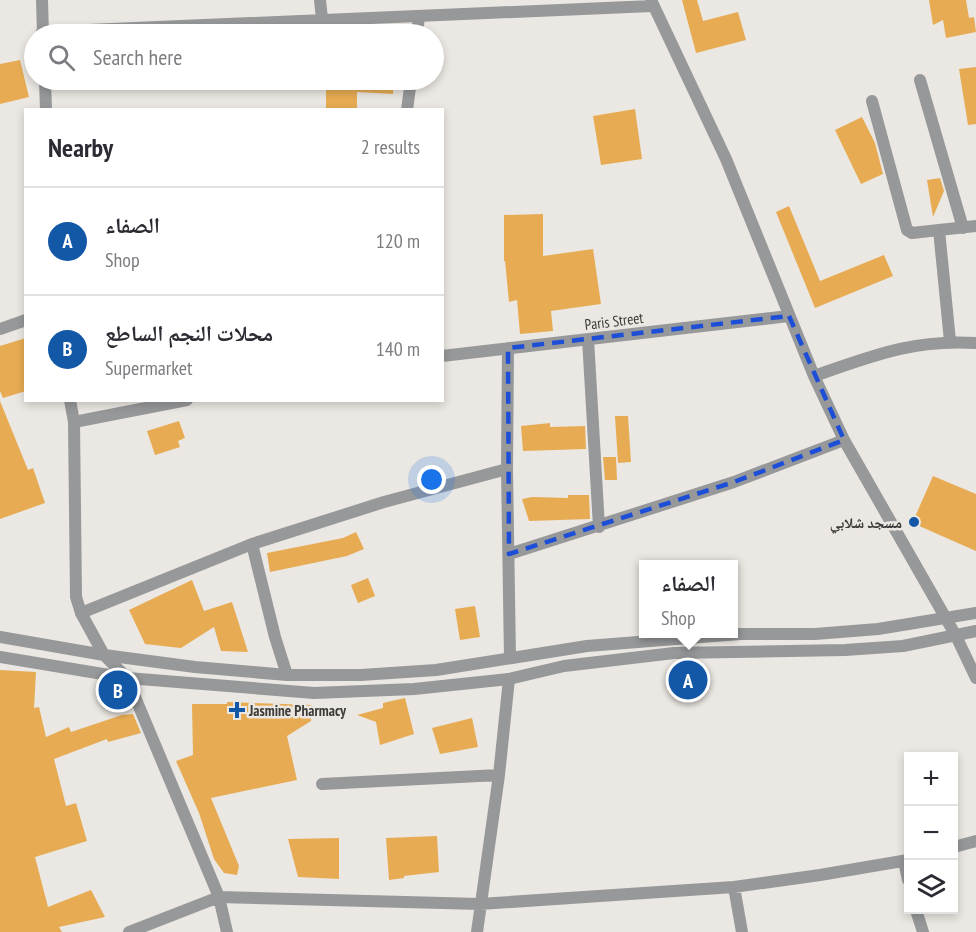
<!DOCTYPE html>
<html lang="en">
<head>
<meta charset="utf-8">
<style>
  :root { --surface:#fff; --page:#f7f7f7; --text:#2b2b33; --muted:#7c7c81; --line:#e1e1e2; --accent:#1357a7 }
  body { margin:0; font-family:"PT Sans Narrow","Noto Naskh Arabic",sans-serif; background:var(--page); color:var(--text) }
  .controls { position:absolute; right:18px; bottom:18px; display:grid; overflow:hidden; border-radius:0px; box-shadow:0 3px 9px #0003 }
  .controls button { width:54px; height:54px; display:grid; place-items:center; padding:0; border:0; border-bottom:2px solid var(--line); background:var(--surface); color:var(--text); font:30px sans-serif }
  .you { position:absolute; left:432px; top:480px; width:21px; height:21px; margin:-15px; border:4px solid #fff; border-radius:50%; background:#1a73e8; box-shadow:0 0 0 9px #1a73e833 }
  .badge { display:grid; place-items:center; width:39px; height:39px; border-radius:50%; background:var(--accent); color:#fff; font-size:20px; font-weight:700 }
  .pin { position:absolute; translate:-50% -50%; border:3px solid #fff; box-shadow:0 2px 6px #0006 }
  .popup { position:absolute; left:639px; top:560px; width:99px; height:78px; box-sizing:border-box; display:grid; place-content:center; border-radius:0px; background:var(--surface); filter:drop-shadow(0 2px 4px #0005); font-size:20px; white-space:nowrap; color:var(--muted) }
  .popup b { font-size:22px; color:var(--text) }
  .popup::after { content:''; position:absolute; left:50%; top:100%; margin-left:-12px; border:12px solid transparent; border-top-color:var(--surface) }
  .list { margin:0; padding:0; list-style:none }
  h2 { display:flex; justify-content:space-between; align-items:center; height:78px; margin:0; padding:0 24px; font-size:26px }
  h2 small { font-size:20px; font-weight:400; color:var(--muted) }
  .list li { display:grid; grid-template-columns:39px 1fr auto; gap:18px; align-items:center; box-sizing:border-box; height:108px; padding:0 24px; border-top:2px solid var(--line) }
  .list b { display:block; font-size:22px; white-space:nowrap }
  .list p { margin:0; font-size:20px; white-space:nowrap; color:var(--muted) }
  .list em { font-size:20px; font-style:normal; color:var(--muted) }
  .icon { flex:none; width:33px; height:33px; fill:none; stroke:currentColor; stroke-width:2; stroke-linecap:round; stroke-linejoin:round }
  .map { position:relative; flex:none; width:976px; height:932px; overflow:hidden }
  .search { position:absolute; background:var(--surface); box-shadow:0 3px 9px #0003; left:24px; top:24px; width:420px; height:66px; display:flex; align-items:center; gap:15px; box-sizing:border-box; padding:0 21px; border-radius:33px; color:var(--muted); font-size:22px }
  .panel { position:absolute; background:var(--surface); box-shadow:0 3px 9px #0003; left:24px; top:108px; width:420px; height:294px; border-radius:0px }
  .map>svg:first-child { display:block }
  .building { fill:#e7ac53 }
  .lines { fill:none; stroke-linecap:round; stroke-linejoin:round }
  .minor { stroke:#96989a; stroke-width:12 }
  .tertiary { stroke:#96989a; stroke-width:12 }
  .marked { fill:none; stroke:#1d4ed8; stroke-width:4.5; stroke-dasharray:12 8; stroke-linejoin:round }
  .poi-dot { fill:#1357a7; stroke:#ebe7e2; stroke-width:2 }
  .labels { text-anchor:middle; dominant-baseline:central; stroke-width:5; stroke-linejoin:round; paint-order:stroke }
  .street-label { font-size:15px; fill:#3d3b39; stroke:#ebe7e2 }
  .poi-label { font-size:15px; font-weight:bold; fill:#3d3b39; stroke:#ebe7e2; text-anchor:end }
</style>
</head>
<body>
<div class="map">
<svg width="976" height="932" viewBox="0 0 976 932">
  <rect width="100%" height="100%" fill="#ebe7e2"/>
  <path class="building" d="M 682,0 L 697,0 L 703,21 L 738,12 L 746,40 L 696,53 Z
    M 929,0 L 966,0 L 969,18 L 974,17 L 976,32 L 946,38 L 943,20 L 933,25 Z
    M 20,60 L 29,97 L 0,104 L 0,64 Z
    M 976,67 L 976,124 L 968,125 L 959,69 Z
    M 326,80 L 394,80 L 393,94 L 357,92 L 357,110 L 326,110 Z
    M 635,109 L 642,159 L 601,165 L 593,116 Z
    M 862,117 L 875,143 L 883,174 L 861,184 L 835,130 Z
    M 940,178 L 944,191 L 933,217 L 927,180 Z
    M 789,206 L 820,281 L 884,255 L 893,276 L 815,308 L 776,212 Z
    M 543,214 L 543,256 L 593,249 L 601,304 L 551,311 L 553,331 L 520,334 L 517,300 L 509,302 L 505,261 L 504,261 L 504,215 Z
    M 26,338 L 26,391 L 3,398 L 0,391 L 0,346 Z
    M 0,401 L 28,470 L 33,468 L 45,503 L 0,519 Z
    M 615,416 L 628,416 L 631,462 L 618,463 Z
    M 179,421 L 185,438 L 178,441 L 180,447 L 155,455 L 147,431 Z
    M 550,423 L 550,427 L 585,426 L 586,449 L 523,451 L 521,426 Z
    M 603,457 L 616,457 L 617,480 L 605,480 Z
    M 933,476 L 976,494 L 976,551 L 917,525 L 914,519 Z
    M 568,495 L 589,495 L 590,519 L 529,521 L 522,499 L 532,497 L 568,498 Z
    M 356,532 L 364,549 L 347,556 L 270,572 L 267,553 L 343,538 Z
    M 368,578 L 375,596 L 358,603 L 351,585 Z
    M 192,580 L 204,611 L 232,602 L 248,652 L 221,651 L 214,627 L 181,648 L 145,644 L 129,610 Z
    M 475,606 L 480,637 L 460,640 L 455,609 Z
    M 0,670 L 36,672 L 34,708 L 39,707 L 46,737 L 69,727 L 71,732 L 122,715 L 133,714 L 141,733 L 108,742 L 107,739 L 54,759 L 66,806 L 76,803 L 87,841 L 35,857 L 48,907 L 91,890 L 105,917 L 59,927 L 62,932 L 0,932 Z
    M 405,698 L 414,734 L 380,745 L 376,722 L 357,715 L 383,708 L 383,703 Z
    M 227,702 L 312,705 L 311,721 L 287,736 L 297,780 L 211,798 L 239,866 L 237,875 L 224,873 L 214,859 L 199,813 L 176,761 L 193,755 L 192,704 L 227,704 Z
    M 472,718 L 478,747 L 440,754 L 432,728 Z
    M 437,836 L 439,872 L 404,876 L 404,878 L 389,880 L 386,838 Z
    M 339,838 L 339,879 L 298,877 L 288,839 Z"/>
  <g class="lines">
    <path class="minor" d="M 320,0 L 322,19
      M 651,0 L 726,159 L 814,376 L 844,440 L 956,636 L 976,678
      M 42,32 L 652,6
      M 417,34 L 419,16
      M 920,80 L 963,228
      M 872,101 L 907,230 L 912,233 L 939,230
      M 407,110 L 411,80
      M 0,329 L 26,320
      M 588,339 L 599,527
      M 950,341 L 939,230 L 976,226
      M 508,348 L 507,469 L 510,658
      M 442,356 L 789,316
      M 814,376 C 872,356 913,339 976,343
      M 74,422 L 187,400
      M 252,544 L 275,637 L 287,675
      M 509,554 L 734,482 L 844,440
      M 81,613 L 252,544 L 384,502 L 507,469
      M 127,678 L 219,897 L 227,932
      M 322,784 L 499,775
      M 954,847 L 976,841
      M 904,861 L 908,880
      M 734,887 L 742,932
      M 916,910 L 923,932
      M 129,932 L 219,897 L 480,904 L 734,887 L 820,875 L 908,860
      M 477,932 L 499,775 L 509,679"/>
    <path class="tertiary" d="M 42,0 L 43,34
      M 45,80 L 46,110
      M 70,400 L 74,422 L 76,597 L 81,613 L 104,655 L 127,678
      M 0,637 L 104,655 L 195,667 L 287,675 L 361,675 L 436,670 L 587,646 L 740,634 L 815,634 L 878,629 L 976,613
      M 0,657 L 127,678 L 314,693 L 414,689 L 509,679 L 564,666 L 674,653 L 845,650 L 903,646 L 976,631"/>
  </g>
  <path class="marked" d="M 789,316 L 844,440 L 734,482 L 509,554 L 508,348 Z"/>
  <g class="poi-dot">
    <circle cx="914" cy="522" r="6"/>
    <path d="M234 701h6v6h6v6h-6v6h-6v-6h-6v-6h6z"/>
  </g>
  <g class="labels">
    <g class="street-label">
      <text transform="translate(614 321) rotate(-7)">Paris Street</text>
    </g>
    <g class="poi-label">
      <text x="902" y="522">مسجد شلابي</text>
      <text x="249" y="710" text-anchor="start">Jasmine Pharmacy</text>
    </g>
  </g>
</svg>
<div class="controls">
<button>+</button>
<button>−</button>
<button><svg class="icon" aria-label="layers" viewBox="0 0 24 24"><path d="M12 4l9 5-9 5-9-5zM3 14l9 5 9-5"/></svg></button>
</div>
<div class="you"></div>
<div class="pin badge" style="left:688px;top:680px">A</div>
<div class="popup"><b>الصفاء</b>Shop</div>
<div class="pin badge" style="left:118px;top:690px">B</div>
<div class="search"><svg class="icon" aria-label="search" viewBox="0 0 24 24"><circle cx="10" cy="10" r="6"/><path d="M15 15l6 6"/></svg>Search here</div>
<section class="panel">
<h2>Nearby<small>2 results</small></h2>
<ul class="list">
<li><span class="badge">A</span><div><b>الصفاء</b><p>Shop</p></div><em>120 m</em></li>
<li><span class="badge">B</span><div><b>محلات النجم الساطع</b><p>Supermarket</p></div><em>140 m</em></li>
</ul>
</section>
</div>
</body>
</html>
